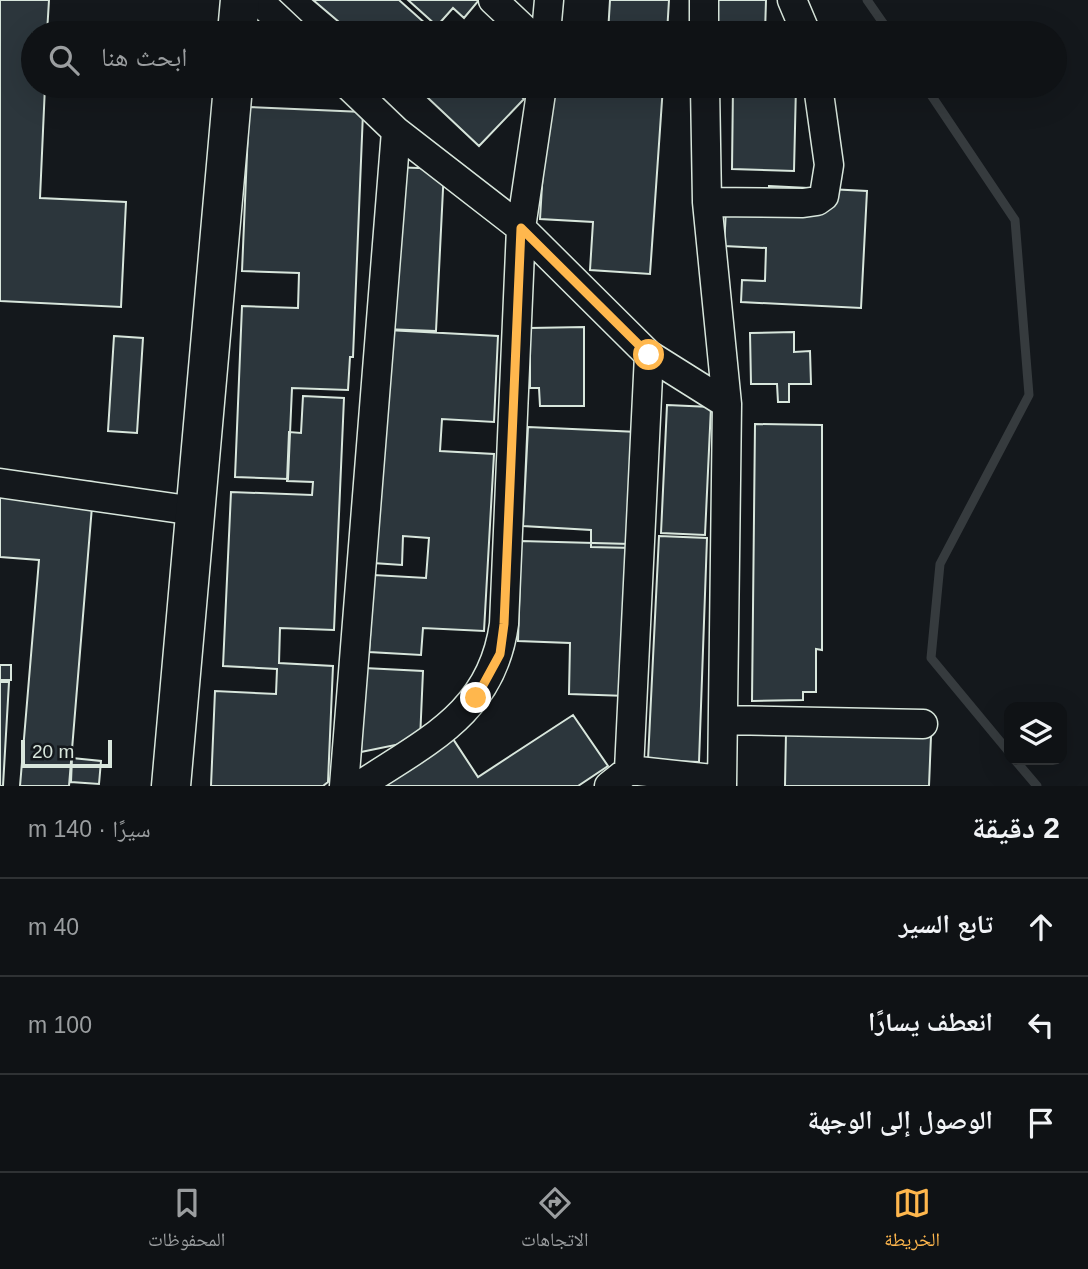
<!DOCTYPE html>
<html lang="ar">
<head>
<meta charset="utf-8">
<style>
  :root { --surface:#0f1215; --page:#1d2022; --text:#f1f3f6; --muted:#9b9ea0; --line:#2f3234; --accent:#ffb74d }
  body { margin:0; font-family:Helvetica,"Noto Naskh Arabic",sans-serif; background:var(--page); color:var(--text); direction:rtl }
  .controls { position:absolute; right:21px; bottom:21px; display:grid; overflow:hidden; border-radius:14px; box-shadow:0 7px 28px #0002 }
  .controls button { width:63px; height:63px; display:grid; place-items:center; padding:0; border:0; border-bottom:2px solid var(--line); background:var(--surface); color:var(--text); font:35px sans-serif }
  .scale { position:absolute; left:21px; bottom:18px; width:91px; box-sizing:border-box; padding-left:7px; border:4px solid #d8e6dc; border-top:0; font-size:19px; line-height:24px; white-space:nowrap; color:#d8e6dc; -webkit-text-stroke:5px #14181c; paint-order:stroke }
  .stop { position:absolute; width:21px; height:21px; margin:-16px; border:5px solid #ffb74d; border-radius:50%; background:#fff }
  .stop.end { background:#ffb74d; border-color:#fff; box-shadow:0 2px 7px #0008 }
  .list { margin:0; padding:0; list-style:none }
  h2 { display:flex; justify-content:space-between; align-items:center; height:91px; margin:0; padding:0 28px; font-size:30px }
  h2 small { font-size:23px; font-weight:400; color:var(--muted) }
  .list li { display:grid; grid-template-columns:46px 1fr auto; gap:21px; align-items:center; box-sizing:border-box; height:98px; padding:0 28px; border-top:2px solid var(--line) }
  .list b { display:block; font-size:26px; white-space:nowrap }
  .list em { font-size:23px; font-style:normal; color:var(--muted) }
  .icon { flex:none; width:38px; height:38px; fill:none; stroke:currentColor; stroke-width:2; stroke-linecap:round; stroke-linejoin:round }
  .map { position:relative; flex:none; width:1088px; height:786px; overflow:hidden; direction:ltr }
  .search { position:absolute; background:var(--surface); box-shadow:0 7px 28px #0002; left:21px; right:21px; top:21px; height:77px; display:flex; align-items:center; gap:18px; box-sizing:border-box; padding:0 24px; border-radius:38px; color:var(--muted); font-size:26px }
  .sheet { height:385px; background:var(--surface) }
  nav { display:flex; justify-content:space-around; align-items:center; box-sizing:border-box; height:98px; border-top:2px solid var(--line); background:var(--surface); font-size:19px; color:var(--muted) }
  nav a { display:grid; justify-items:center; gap:4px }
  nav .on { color:var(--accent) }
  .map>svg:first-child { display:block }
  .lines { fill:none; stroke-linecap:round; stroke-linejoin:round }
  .stream { stroke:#363b3e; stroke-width:9 }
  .building { fill:#2c363c; stroke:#d8e6dc; stroke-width:2 }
  .street-casing { stroke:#d8e6dc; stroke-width:31 }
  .secondary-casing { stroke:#d8e6dc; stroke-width:41 }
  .street { stroke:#14181c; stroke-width:28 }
  .secondary { stroke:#14181c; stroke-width:38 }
  .route { stroke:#ffb74d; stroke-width:9 }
</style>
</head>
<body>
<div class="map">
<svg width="1088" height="786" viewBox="0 0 1088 786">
  <rect width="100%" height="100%" fill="#14181c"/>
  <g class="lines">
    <path class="stream" d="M 867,0 L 890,33
      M 925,86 L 1015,220 L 1029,395 L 940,564 L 931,658 L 1009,752
      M 1015,760 L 1037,786"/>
  </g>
  <path class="building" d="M 0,0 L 49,0 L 47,33 L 33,33 L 33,86 L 45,86 L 40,198 L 126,202 L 121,307 L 0,301 Z
    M 313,0 L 399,0 L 436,33 L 352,33 Z
    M 408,0 L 479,0 L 464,18 L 453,8 L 437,26 Z
    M 610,0 L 669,0 L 667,33 L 552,33 L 552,27 L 608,33 Z
    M 709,0 L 766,0 L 765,33 L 708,33 Z
    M 439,86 L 511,86 L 524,99 L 479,146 L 428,98 Z
    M 548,86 L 663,86 L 650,274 L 590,270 L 593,222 L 540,219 Z
    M 733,86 L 796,86 L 794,171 L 732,169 Z
    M 249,107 L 363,112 L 353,357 L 350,357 L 348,390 L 292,388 L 288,479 L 235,477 L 242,306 L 298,308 L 299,273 L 242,271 Z
    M 392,167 L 444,169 L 436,331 L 384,329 Z
    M 769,186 L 867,191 L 861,308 L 741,302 L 742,280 L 765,281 L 766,248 L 724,246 L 727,192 L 769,195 Z
    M 584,327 L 584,406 L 540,406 L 539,388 L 530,388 L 530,328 Z
    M 387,330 L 498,336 L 494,422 L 442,419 L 440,451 L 494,454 L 484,631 L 423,628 L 421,655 L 369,652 L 374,575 L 426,578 L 429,538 L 403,536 L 402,565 L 373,563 Z
    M 794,332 L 794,352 L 810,351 L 811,384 L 789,384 L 789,402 L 778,402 L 777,384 L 751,384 L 750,333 Z
    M 114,336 L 143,338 L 137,433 L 108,431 Z
    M 303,396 L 344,398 L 334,630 L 280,628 L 279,663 L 333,666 L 328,782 L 323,786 L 211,786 L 215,691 L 276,694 L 277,669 L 223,666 L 231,492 L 312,495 L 313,482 L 287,481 L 289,432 L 301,433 Z
    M 667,405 L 711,407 L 705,535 L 661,533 Z
    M 755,424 L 822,425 L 822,650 L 816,649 L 816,692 L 803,692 L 803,700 L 752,701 Z
    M 528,427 L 638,432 L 632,548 L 591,547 L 591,530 L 523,526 Z
    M 0,475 L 94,482 L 69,786 L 20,786 L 39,560 L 0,557 Z
    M 659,536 L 707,538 L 699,762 L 648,760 Z
    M 521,541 L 630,544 L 627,696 L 569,694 L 570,643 L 518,641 Z
    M 0,665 L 11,665 L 11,680 L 0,680 Z
    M 364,668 L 423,671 L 420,740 L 361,752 Z
    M 0,682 L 9,682 L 3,786 L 0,786 Z
    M 573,715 L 608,766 L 578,786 L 382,786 L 453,739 L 478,777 Z
    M 786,732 L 931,736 L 929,786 L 785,786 Z
    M 72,758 L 101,761 L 99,784 L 71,782 Z"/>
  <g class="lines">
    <g class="street-casing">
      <path id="street" d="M 258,0 L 293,33
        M 493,0 L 528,33
        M 704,0 L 704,33
        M 792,0 L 806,33
        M 546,33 L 549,0
        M 349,86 L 396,131 L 521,228 L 649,355 L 727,404
        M 705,86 L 707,202 L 727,404 L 722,786
        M 707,202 L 803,203 L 817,201 L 824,196 L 829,165 L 818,86
        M 0,483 L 195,511
        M 723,720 L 923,724
        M 629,770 L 722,780
        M 344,786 L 396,131
        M 359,786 C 427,741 492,713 504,624 L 521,228 L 542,86
        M 609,786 L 629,770 L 649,355"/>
    </g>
    <g class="secondary-casing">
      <path id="secondary" d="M 237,33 L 240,0
        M 171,786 L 233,86"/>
    </g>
    <use href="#street" class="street"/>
    <use href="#secondary" class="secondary"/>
  </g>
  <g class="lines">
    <path class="route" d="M 476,698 L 500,654 L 504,624 L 521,228 L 649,355"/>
  </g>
</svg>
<div class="controls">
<button><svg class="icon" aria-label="layers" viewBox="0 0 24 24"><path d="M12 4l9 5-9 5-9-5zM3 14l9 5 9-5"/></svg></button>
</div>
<div class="scale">20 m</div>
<div class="stop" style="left:649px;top:355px"></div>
<div class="stop end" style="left:476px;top:698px"></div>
<div class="search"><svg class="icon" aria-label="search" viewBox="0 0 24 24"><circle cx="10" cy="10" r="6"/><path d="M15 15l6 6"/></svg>ابحث هنا</div>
</div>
<section class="sheet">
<h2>2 دقيقة<small>سيرًا · 140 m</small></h2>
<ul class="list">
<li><svg class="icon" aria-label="ahead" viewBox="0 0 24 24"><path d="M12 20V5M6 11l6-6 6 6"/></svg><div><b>تابع السير</b></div><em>40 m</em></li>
<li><svg class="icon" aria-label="left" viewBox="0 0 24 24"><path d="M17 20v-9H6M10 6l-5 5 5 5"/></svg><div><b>انعطف يسارًا</b></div><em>100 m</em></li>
<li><svg class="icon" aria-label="arrive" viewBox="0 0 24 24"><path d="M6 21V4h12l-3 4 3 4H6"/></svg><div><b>الوصول إلى الوجهة</b></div></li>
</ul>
</section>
<nav>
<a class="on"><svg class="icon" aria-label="map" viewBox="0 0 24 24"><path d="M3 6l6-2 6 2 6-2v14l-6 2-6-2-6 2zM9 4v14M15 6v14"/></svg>الخريطة</a>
<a><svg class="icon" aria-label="directions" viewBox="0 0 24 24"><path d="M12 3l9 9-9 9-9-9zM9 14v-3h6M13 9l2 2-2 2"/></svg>الاتجاهات</a>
<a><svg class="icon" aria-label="saved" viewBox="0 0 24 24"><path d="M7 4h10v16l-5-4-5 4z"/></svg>المحفوظات</a>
</nav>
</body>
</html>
